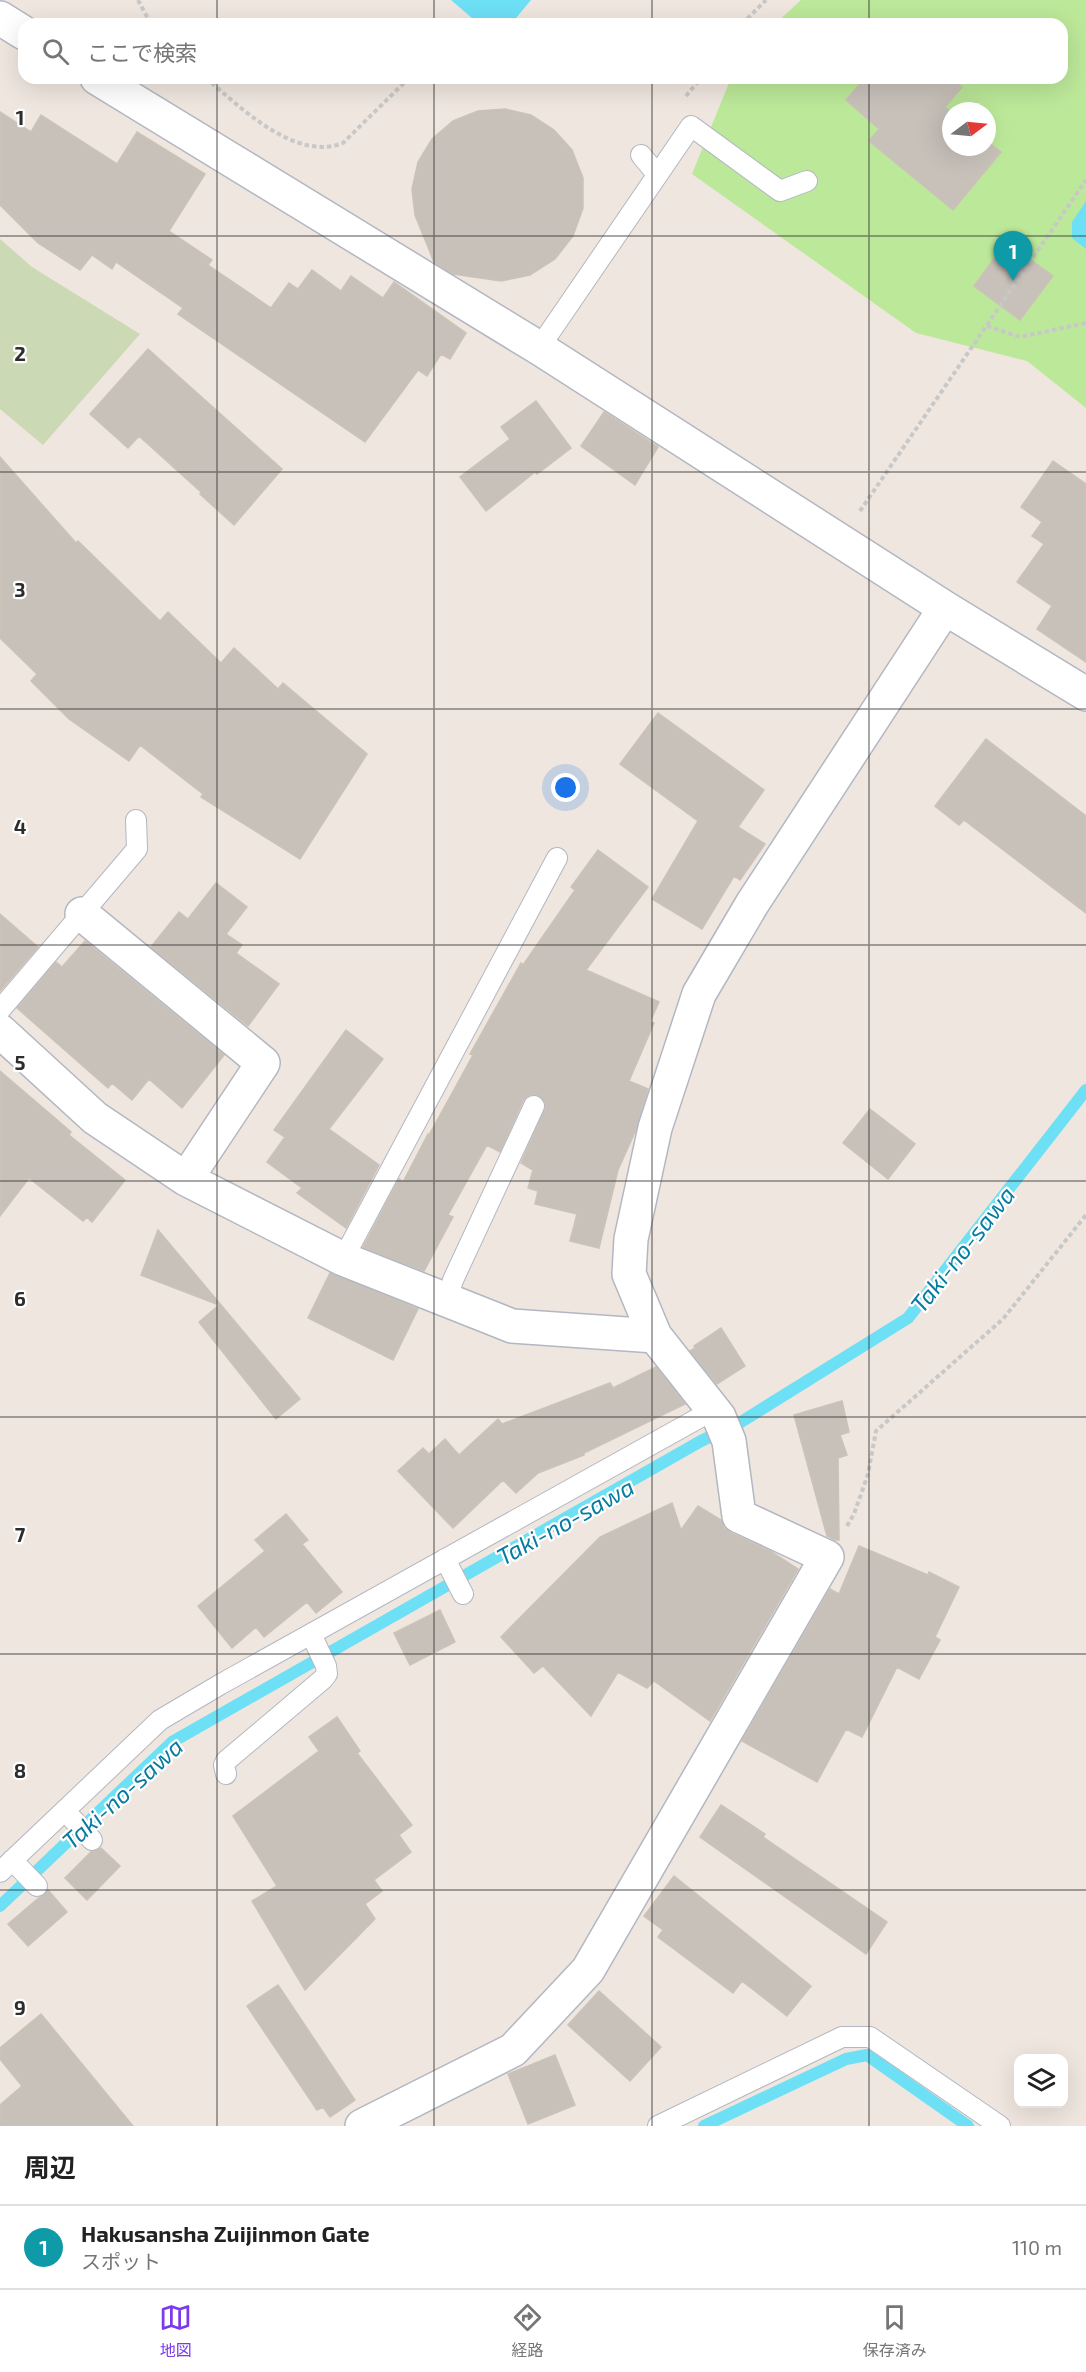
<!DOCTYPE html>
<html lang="ja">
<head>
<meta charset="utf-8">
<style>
  :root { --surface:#fff; --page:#f6f6f6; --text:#222; --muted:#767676; --line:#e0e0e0; --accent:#7c3aed }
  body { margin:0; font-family:"Exo 2","Noto Sans JP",sans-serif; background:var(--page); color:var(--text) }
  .controls { position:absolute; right:18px; bottom:18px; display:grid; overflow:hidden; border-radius:12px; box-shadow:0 6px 24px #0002 }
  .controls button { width:54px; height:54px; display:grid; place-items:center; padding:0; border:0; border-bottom:2px solid var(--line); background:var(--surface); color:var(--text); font:30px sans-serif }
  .compass { position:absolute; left:942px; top:102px; width:54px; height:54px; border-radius:50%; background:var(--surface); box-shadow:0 6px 24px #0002; rotate:74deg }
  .you { position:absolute; left:566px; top:788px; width:21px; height:21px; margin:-15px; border:4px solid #fff; border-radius:50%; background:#1a73e8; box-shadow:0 0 0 9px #1a73e833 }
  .badge { display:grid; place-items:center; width:39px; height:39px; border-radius:50%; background:var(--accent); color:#fff; font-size:20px; font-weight:700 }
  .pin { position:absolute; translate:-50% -50px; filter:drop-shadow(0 2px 3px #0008) }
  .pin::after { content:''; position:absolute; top:32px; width:21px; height:18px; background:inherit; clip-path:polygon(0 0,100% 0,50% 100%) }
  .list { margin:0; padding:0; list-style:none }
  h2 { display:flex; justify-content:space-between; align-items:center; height:78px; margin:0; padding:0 24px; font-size:26px }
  h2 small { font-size:20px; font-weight:400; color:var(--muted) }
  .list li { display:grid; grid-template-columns:39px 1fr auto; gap:18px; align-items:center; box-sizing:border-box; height:84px; padding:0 24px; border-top:2px solid var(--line) }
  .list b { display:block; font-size:22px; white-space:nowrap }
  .list p { margin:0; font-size:20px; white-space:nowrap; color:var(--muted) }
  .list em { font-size:20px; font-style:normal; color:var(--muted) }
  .icon { flex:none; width:33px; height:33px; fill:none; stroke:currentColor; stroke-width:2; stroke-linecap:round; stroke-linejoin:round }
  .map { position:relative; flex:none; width:1086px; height:2126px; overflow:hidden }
  .search { position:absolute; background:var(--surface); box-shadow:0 6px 24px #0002; left:18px; right:18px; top:18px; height:66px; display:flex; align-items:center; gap:15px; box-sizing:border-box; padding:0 21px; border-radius:18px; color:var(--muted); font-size:22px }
  .sheet { height:162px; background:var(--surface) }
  nav { display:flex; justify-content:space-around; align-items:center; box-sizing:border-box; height:84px; border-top:2px solid var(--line); background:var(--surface); font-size:16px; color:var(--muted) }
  nav a { display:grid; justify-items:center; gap:3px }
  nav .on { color:var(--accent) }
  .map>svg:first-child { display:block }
  .green { fill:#bce899; fill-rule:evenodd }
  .cemetery { fill:#cbdab5 }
  .water { fill:#6de0f5 }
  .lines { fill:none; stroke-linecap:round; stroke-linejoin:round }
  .stream { stroke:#6de0f5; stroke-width:12 }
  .building { fill:#c8c1ba; stroke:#cbc2b8; stroke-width:1.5 }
  .service-casing { stroke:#b3b7c1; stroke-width:22 }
  .minor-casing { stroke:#b3b7c1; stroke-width:36 }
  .path { stroke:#c8c8c8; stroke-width:4; stroke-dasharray:4.5 3; stroke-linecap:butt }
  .service { stroke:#fff; stroke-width:20 }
  .minor { stroke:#fff; stroke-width:33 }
  .grid { fill:none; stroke:#2d2d2d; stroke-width:1.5; stroke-opacity:0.55 }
  .labels { text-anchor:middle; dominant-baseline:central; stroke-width:4.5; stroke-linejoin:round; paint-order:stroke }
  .water-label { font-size:24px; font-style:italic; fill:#077ca0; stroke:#fff }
  .grid-label { font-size:20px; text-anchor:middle; font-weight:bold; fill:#2d2d2d; stroke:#fff; stroke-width:4.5; stroke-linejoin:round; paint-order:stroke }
</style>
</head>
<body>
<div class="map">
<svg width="1086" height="2126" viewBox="0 0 1086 2126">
  <rect width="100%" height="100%" fill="#efe6df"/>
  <path class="green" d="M 801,0 L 1086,0 L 1086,408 L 1027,361 L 916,333 L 692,174 L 731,78 L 1062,78 L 1062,24 L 775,24 ZM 951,111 L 987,111 L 987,147 L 951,147 Z"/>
  <path class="cemetery" d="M 0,239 L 32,267 L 140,334 L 43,445 L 0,409 Z"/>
  <path class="water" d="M 451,0 L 531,0 L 511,24 L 479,24 Z
    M 1086,201 L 1086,249 L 1072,238 L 1072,222 Z"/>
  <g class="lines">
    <path class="stream" d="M 0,1906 L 172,1742 L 701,1441 L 741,1422 L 908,1318 L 1086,1090
      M 704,2126 L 846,2059 L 867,2055 L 968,2126"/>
  </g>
  <path class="building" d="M 865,78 L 950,78 L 962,87 L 945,107 L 951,112 L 951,147 L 987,147 L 987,141 L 1001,152 L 953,210 L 869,141 L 879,129 L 846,100 Z
    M 505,109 L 531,115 L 554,130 L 572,150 L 583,178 L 583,208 L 573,236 L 555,259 L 530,275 L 501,281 L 453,274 L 434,262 L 415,215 L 412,189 L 418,162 L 432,139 L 453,121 L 478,111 Z
    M 0,112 L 31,132 L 41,115 L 117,164 L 137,132 L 205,174 L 169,231 L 212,260 L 208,265 L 271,308 L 289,283 L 298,289 L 312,270 L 341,291 L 351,276 L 383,298 L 394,282 L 466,333 L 450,359 L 441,354 L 427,376 L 418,370 L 365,442 L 178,314 L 183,308 L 116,262 L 112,269 L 92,255 L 80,270 L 38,243 L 0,205 Z
    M 1006,242 L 1053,276 L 1020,320 L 974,286 Z
    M 148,349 L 282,469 L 234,525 L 200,494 L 201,492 L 139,436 L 128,448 L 90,414 Z
    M 536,401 L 571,448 L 537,474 L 535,472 L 486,511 L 460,477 L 510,439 L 501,427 Z
    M 604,412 L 658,447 L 635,485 L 581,446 Z
    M 0,457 L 76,543 L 78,541 L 160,621 L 168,612 L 221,663 L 234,648 L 278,689 L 283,683 L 367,754 L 300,859 L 201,797 L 203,794 L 140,745 L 129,761 L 69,719 L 31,681 L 37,674 L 0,638 Z
    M 1053,461 L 1086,484 L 1086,662 L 1037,629 L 1052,606 L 1017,582 L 1044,544 L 1032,536 L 1042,522 L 1021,507 Z
    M 658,713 L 764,790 L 738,827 L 765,844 L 740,880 L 734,876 L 702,929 L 652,899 L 698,821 L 620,764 Z
    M 986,739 L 1086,816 L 1086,913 L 964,820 L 959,825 L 935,806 Z
    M 598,850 L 648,887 L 586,970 L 659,1002 L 650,1022 L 654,1023 L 629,1081 L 648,1089 L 635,1132 L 618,1170 L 599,1248 L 570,1241 L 577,1214 L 535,1204 L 538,1191 L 528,1188 L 533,1170 L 521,1163 L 546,1106 L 543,1099 L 534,1094 L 528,1096 L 523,1101 L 500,1152 L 487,1145 L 448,1215 L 453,1217 L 424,1271 L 363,1247 L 399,1179 L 403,1182 L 428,1134 L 429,1135 L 473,1055 L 470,1054 L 521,963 L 523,965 L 575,890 L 571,887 Z
    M 216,883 L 247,907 L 226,934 L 242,945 L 236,953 L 279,984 L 248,1026 L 151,947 L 179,912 L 188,919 Z
    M 0,914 L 38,947 L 0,991 Z
    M 85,941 L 224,1055 L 182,1108 L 149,1079 L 132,1100 L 112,1083 L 108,1088 L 17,1008 L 56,962 L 62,967 Z
    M 346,1030 L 383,1059 L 329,1129 L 379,1165 L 346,1228 L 297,1193 L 302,1188 L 267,1162 L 285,1137 L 274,1130 Z
    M 0,1071 L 71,1132 L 69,1135 L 125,1180 L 92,1222 L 87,1217 L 83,1221 L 29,1178 L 0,1216 Z
    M 870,1109 L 915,1144 L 888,1179 L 843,1143 Z
    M 158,1230 L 300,1399 L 276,1419 L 199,1322 L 219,1305 L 141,1275 Z
    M 330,1273 L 418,1309 L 393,1360 L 308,1318 Z
    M 721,1328 L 745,1366 L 717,1384 L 690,1351 L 695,1348 L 694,1346 Z
    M 656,1367 L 685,1404 L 584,1453 L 584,1455 L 538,1473 L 516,1493 L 503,1480 L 453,1528 L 398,1471 L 423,1448 L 429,1454 L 445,1439 L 459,1455 L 498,1419 L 502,1424 L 610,1383 L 613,1388 Z
    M 842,1401 L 849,1432 L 840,1435 L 847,1455 L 838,1458 L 839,1540 L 835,1540 L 827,1536 L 794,1415 Z
    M 672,1503 L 681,1530 L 698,1506 L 721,1520 L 724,1528 L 731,1533 L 770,1551 L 798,1569 L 710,1721 L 654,1681 L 647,1688 L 618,1672 L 591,1716 L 543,1666 L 534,1673 L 501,1637 L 600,1537 Z
    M 286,1514 L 308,1540 L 302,1544 L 342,1592 L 316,1613 L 307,1602 L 264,1637 L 256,1627 L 232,1648 L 198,1606 L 265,1551 L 255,1540 Z
    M 859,1546 L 928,1575 L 929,1572 L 959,1587 L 935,1637 L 940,1640 L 919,1679 L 897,1667 L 862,1737 L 846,1729 L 817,1782 L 742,1741 L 830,1589 L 839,1594 Z
    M 440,1610 L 455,1642 L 410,1665 L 394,1633 Z
    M 337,1717 L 360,1751 L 357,1753 L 412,1825 L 399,1835 L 411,1852 L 374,1880 L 382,1891 L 365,1904 L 375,1919 L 305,1990 L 252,1901 L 277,1886 L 233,1816 L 319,1751 L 309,1737 Z
    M 721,1805 L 765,1834 L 763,1837 L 887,1922 L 866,1954 L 700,1837 Z
    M 101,1848 L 120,1866 L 87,1900 L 65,1878 L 91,1852 Z
    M 674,1876 L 811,1986 L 787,2016 L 742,1981 L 733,1993 L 658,1937 L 663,1930 L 644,1916 Z
    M 48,1890 L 67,1912 L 28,1946 L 8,1924 Z
    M 278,1985 L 355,2100 L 330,2117 L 323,2107 L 317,2110 L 247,2006 Z
    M 599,1991 L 661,2047 L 630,2081 L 568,2025 Z
    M 41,2014 L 133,2126 L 0,2126 L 0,2105 L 22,2086 L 0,2059 L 0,2048 Z
    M 555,2055 L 575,2105 L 528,2124 L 508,2074 Z"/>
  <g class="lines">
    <g class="service-casing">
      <path id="service" d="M 641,155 L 656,173
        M 539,348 L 691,126 L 780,191 L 807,181
        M 0,1010 L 137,849 L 136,820
        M 343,1259 L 557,858
        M 447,1300 L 453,1280 L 534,1106
        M 445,1559 L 463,1594
        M 226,1774 L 224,1765 L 226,1761 L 323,1679 L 327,1674 L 326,1666 L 311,1634
        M 65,1811 L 92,1840
        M 12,1860 L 37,1886
        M 0,1872 L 160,1720 L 221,1684 L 715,1409
        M 658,2126 L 842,2037 L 870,2037 L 1000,2126"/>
    </g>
    <g class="minor-casing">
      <path id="minor" d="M 0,18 L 24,33
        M 97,78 L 539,348 L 945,608 L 1086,694
        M 82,914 L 263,1063 L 186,1179
        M 0,1031 L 95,1118 L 186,1179 L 343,1259 L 512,1326 L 655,1336
        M 362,2126 L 513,2050 L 588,1970 L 827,1557 L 739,1516 L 729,1441 L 719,1417 L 655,1336 L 629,1274 L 631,1239 L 655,1128 L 699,994 L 752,904 L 945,608"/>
    </g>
    <path class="path" d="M 138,0 L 151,24
      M 742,24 L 766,0
      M 206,78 C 240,107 295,162 343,143 L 409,78
      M 686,96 L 701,78
      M 987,326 L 1020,337 L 1086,323
      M 860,511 L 1086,180
      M 847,1526 L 854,1514 L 868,1474 L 876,1431 L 1003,1319 L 1086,1215"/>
    <use href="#service" class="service"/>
    <use href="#minor" class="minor"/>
  </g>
  <path class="grid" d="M 217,0 L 217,24M 434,0 L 434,24M 652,0 L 652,24M 869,0 L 869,24M 217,78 L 217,2126M 434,78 L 434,2126M 652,78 L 652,2126M 869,78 L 869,2126M 0,236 L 1086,236M 0,472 L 1086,472M 0,709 L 1086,709M 0,945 L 1086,945M 0,1181 L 1086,1181M 0,1417 L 1086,1417M 0,1654 L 1086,1654M 0,1890 L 1086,1890"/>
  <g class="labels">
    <g class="water-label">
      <text transform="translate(962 1249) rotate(-52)">Taki-no-sawa</text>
      <text transform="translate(565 1521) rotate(-29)">Taki-no-sawa</text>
      <text transform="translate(122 1793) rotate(-42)">Taki-no-sawa</text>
    </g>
  </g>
  <g class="grid-label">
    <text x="20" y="125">1</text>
    <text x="20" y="361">2</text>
    <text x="20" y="597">3</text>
    <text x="20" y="834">4</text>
    <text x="20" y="1070">5</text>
    <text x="20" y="1306">6</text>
    <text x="20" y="1542">7</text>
    <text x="20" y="1778">8</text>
    <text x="20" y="2015">9</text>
  </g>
</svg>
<div class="controls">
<button><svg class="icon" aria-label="layers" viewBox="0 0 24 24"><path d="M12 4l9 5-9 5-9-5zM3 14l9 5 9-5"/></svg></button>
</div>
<svg class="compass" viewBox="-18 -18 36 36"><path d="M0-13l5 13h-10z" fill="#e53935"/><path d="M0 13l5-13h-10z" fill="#767676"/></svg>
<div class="you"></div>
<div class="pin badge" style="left:1013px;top:281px;background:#0f9aa8">1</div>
<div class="search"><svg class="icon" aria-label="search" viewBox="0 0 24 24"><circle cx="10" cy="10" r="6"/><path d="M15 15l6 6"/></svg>ここで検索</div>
</div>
<section class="sheet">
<h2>周辺<small></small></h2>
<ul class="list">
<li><span class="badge" style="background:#0f9aa8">1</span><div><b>Hakusansha Zuijinmon Gate</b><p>スポット</p></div><em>110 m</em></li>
</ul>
</section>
<nav>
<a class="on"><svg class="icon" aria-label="map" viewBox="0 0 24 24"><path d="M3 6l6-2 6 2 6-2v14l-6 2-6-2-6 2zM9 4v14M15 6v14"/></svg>地図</a>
<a><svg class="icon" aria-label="directions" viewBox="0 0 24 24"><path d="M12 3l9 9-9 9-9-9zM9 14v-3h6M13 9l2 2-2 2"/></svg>経路</a>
<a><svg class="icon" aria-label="saved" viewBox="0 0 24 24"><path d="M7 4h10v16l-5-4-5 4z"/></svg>保存済み</a>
</nav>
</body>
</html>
